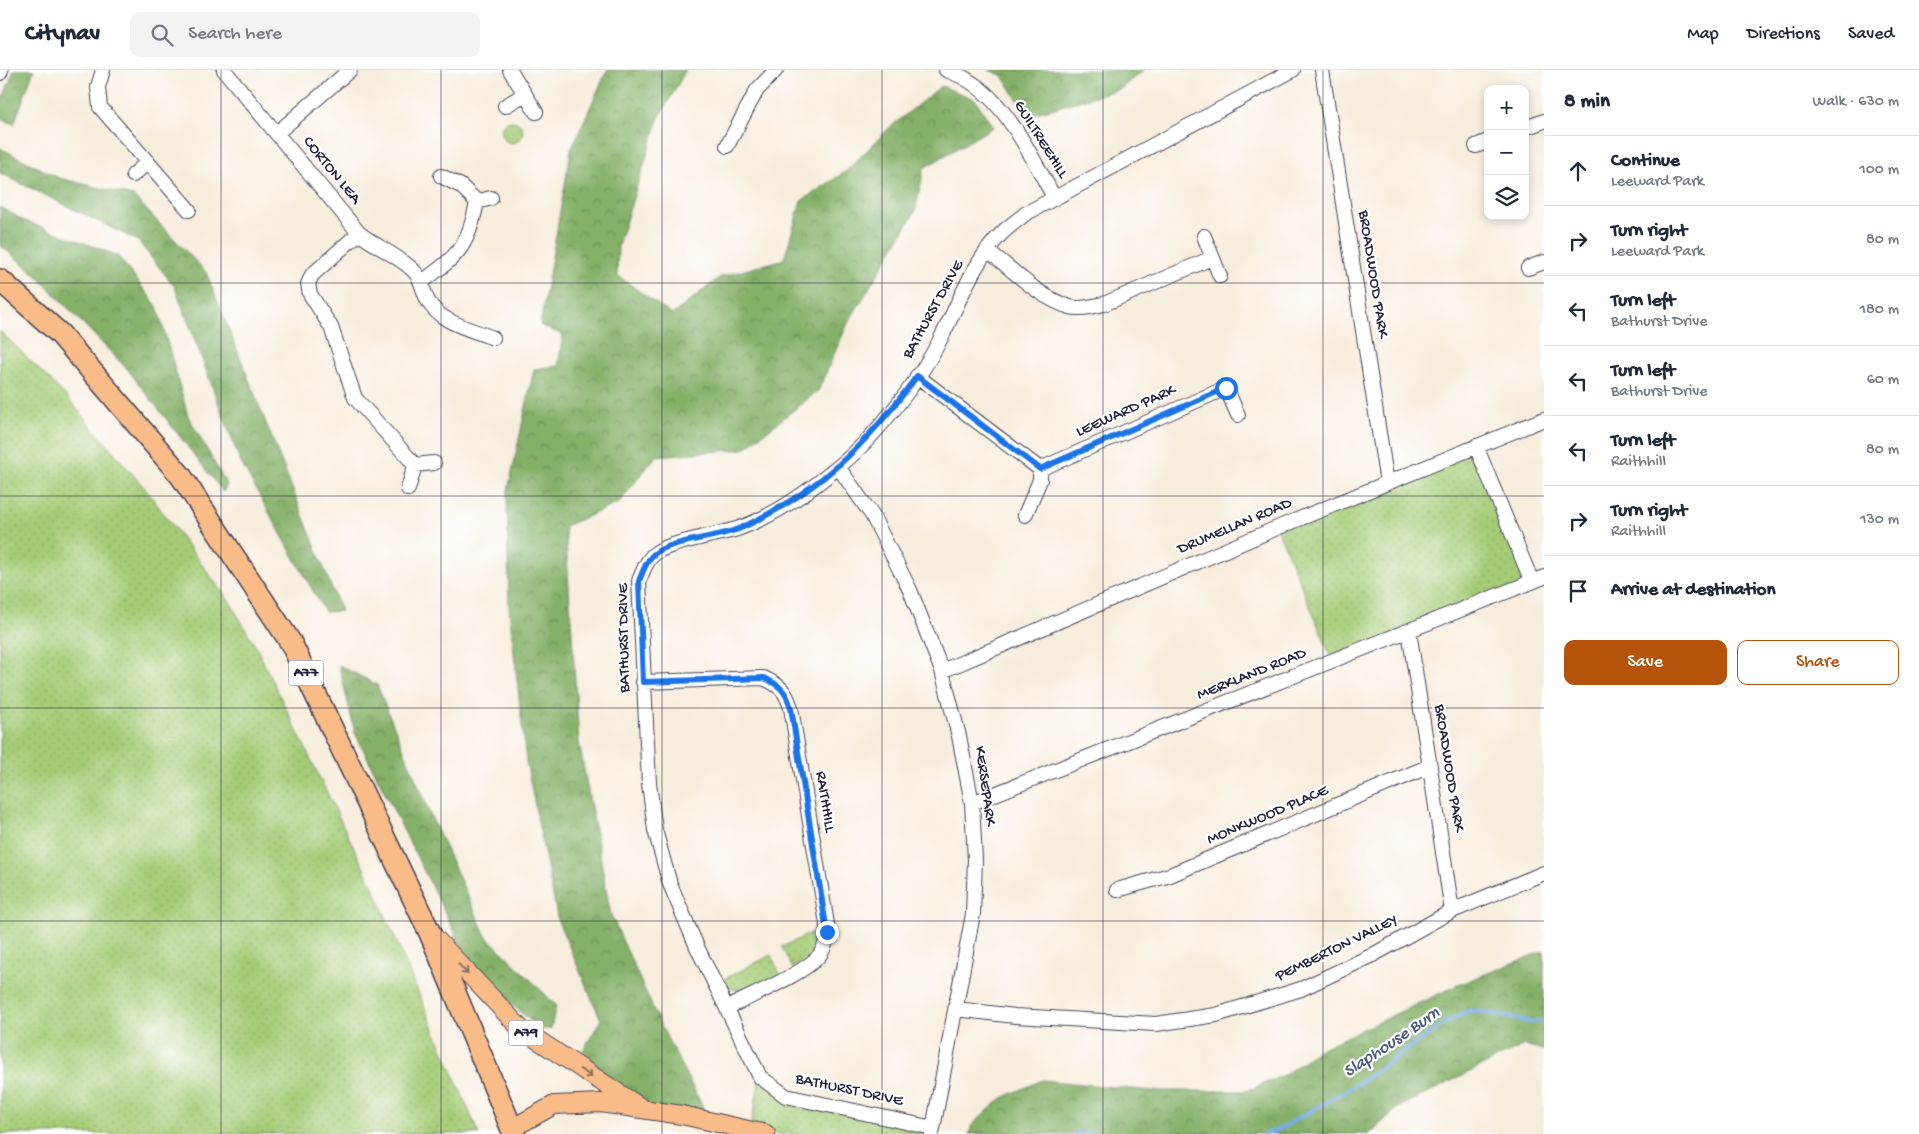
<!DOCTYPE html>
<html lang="en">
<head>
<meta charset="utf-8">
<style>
  :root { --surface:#fff; --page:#f2f2f3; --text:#1f2937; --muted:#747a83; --line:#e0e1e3; --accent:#b45309 }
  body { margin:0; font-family:"Gochi Hand",sans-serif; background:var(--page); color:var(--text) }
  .controls { position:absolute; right:15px; top:15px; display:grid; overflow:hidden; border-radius:10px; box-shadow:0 2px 8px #0003 }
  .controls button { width:45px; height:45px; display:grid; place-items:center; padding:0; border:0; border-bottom:1px solid var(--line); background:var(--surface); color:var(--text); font:25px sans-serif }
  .stop { position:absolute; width:15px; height:15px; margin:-11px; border:4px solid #1a73e8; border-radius:50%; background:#fff }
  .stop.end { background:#1a73e8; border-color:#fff; box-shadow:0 1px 5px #0008 }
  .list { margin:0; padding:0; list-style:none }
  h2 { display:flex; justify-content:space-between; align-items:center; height:65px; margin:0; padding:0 20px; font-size:21px }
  h2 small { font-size:16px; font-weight:400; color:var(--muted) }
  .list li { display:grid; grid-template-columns:32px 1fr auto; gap:15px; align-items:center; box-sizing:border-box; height:70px; padding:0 20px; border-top:1px solid var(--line) }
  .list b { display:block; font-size:19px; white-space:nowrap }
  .list p { margin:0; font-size:16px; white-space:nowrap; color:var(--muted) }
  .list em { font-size:16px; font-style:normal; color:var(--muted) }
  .actions { display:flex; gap:10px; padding:15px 20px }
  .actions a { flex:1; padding:11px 0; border:1px solid var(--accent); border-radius:10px; text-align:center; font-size:18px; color:var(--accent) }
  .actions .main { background:var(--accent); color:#fff }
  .icon { flex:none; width:28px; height:28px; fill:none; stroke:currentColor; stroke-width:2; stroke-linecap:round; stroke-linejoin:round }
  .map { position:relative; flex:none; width:1544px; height:1064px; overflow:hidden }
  header { display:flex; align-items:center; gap:30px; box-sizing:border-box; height:70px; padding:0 25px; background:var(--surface); border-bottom:1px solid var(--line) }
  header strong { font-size:24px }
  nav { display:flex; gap:28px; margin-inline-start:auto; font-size:18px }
  .search { width:350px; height:45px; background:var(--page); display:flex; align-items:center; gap:12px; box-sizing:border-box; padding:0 18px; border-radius:10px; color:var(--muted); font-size:19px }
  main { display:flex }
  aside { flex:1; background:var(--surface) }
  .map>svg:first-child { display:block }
  .grass { fill:url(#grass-dots); stroke:#647758 }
  .forest { fill:url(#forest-crowns); stroke:#536951 }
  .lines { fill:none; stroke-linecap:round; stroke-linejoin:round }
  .stream { stroke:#7babe6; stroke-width:4 }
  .minor-casing { stroke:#424053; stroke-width:16 }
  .major-casing { stroke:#424053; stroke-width:20 }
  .highway-casing { stroke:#424053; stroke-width:24 }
  .minor { stroke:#fff; stroke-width:14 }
  .major { stroke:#f9bc89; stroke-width:18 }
  .highway { stroke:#f9bc89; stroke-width:21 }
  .oneway { stroke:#8e6f62 }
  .route { stroke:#1a73e8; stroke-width:6 }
  .grid { fill:none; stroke:#22223b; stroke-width:1; stroke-opacity:0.55 }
  .labels { text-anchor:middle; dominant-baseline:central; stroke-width:4.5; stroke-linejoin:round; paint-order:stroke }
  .shield { fill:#fff; stroke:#646476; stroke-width:1 }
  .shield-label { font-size:15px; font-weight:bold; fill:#22223b }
  .street-label { font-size:16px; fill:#22223b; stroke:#fff }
  .water-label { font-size:18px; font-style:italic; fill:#46597f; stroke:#fff }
</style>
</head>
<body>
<header>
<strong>Citynav</strong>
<div class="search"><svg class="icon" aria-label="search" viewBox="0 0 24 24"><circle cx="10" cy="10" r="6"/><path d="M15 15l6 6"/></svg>Search here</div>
<nav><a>Map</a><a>Directions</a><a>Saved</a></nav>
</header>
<main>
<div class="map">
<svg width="1544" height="1064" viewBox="0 0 1544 1064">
  <defs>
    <pattern id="grass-dots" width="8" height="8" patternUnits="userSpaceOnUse" patternTransform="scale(1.25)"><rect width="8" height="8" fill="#a5cc76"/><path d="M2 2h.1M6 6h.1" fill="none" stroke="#8eaf67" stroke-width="1.8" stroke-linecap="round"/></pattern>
    <pattern id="forest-crowns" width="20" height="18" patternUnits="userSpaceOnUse" patternTransform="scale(1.25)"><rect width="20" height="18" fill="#84b067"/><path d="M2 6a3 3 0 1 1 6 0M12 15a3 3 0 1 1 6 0" fill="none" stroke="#6c8f56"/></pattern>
  </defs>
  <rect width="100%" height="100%" fill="#fff"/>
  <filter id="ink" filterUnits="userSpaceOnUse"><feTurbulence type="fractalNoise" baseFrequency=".02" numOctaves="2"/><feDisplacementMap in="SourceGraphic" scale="10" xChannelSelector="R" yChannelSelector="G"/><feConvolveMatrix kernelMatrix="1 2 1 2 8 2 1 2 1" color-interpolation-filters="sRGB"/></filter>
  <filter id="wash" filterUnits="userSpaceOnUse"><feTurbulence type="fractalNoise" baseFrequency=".0096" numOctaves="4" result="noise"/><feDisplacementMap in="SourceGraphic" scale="20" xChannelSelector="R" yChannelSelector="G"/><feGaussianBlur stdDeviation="1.12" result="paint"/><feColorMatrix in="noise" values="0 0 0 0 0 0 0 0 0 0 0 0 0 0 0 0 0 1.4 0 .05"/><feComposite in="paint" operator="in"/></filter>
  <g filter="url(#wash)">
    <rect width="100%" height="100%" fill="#f7eddd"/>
    <path class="grass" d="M501 62a11 11 0 1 1 22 0a11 11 0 1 1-22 0Z
      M 0,261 L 64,324 L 147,421 L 230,532 L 257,579 L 374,819 L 479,1064 L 0,1064 Z
      M 1476,376 L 1532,512 L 1333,591 L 1277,458 Z
      M 819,859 C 819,878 809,889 792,898 L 782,877 Z
      M 771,885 L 780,904 L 745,922 L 729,918 L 724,909 Z
      M 760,1007 L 772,1018 L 932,1064 L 766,1064 L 750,1060 Z"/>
    <path class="forest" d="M 14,0 L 34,0 L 14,54 L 0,49 L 0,35 Z
      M 607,0 L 686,0 L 659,48 L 618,175 L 617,205 L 672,245 L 720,207 L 784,189 L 801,131 L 845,102 L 888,59 L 941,16 L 975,29 L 993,57 L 924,98 L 915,142 L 848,253 L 818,321 L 744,379 L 656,386 L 619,433 L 565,456 L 579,672 L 611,845 L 661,956 L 710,1051 L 643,1039 L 599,998 L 583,980 L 601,950 L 558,851 L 526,691 L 509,538 L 507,425 L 534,299 L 558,296 L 563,265 L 540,255 L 571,80 Z
      M 989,0 L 1144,0 L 1120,19 L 1027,46 L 1003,6 Z
      M 0,78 L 59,108 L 133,126 L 206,202 L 341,541 L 325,542 L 240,391 L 175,217 L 138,171 L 0,103 Z
      M 0,137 L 25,151 L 117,185 L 157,236 L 188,346 L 227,415 L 223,422 L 128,300 L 34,203 L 0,175 Z
      M 339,595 L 377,615 L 430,744 L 486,866 L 556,935 L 551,959 L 540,959 L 497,922 L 462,877 L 355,663 Z
      M 1544,881 L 1544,980 L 1524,975 L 1399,1037 L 1369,1064 L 969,1064 L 972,1055 L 1002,1028 L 1042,1010 L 1153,1021 L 1247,1021 L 1286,1004 L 1318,980 L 1460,914 Z"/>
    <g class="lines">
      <path class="stream" d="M 1075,1064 L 1098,1064
        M 1264,1064 L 1280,1059 L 1359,1013 L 1445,953 L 1468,941 L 1479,941 L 1530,952 L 1544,951"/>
    </g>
  </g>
  <g filter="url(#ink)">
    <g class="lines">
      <g class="minor-casing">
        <path id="minor" d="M 103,0 L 98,17 L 100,37 L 189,140
          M 224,0 L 359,163 C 376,177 399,186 413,200 C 423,210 422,220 428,231 C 440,253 471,259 493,268
          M 510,0 L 536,42
          M 946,0 C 1002,18 1027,80 1054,127
          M 1322,0 L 1387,413
          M 0,3 L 1,0
          M 505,36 L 525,24
          M 1525,58 L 1544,51
          M 277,63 L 350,0
          M 727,76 L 757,20 L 776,0
          M 1476,76 L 1488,71
          M 133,105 L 148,92
          M 477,132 L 491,128
          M 359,163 L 312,205 L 308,214 L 310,224 L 331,257 L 355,328 L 415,395
          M 1204,166 L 1220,206
          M 987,180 C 1012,199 1039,228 1070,237 C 1081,240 1093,236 1104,234 L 1212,188
          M 1528,198 L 1544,192
          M 422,212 C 458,185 468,178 477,132 L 461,116 L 441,106
          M 917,306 L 1040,399 L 1226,318 L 1238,345
          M 1476,376 L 1532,512
          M 839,398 L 872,445 L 910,520 L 942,601 L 959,666 L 972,733 L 975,790 L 973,844 L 932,1064
          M 408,419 L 415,395 L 434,393
          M 1025,445 L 1040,410 L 1040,399
          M 1409,561 L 1452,841
          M 942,601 L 1277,458 L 1544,349
          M 643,612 L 763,608 C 780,615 786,621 791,638 L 827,854 C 827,864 827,874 821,883 C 809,902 748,927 727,938
          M 972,733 L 1544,507
          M 1117,820 L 1170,805 L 1430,696
          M 956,939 L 1015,946 L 1156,954 L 1216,945 L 1301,919 L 1371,886 L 1452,841 L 1544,803
          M 933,1058 L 786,1026 L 760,1007 L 697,877 L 670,814 L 655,760 L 649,713 L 639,511 C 643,501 647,488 657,482 C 671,472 718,465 737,459 C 773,447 808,422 837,398 C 874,369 920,310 941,268 C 959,233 973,192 1002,163 C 1009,156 1018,150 1025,144 L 1293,0"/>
      </g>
      <g class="major-casing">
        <path id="major" d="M 435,868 L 521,959 L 643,1039
          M 511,1059 L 554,1035 L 601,1033 L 682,1045 L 766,1064"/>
      </g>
      <g class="highway-casing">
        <path id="highway" d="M 0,210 L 60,264 L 181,406 L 291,573 L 430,863 L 514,1064"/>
      </g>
      <use href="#minor" class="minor"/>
      <use href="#major" class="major"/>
      <use href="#highway" class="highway"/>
    </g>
    <defs><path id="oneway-shaft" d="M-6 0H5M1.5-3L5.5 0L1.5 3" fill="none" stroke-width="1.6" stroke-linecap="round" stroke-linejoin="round" transform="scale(1.25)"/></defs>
    <g class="oneway">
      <use href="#oneway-shaft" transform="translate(463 899) rotate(48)"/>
      <use href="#oneway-shaft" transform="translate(586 1003) rotate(33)"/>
    </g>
  </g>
  <g class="lines" filter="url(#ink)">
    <path class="route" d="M 827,862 L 791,638 C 786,621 780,615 764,608 L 643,612 L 639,511 C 643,501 647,488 657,482 C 674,470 718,468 741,458 C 819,422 867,374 917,306 L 1040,399 L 1226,318"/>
  </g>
  <path class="grid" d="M 221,0 L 221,1064M 441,0 L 441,1064M 662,0 L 662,1064M 882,0 L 882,1064M 1103,0 L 1103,1064M 1323,0 L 1323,1064M 0,213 L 1544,213M 0,426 L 1544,426M 0,638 L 1544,638M 0,851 L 1544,851"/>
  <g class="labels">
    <g class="shield">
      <rect x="288.5" y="590.5" width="35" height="25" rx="4"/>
      <rect x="508.5" y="950.5" width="35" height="25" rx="4"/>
    </g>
    <g class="shield-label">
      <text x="306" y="603">A77</text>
      <text x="526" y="963">A79</text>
    </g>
    <g class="street-label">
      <text transform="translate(1040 70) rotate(58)">GUILTREEHILL</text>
      <text transform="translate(331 101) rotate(51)">CORTON LEA</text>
      <text transform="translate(1372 204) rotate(81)">BROADWOOD PARK</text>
      <text transform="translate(934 240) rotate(-61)">BATHURST DRIVE</text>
      <text transform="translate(1126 342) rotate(-24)">LEEWARD PARK</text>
      <text transform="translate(1235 457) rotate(-23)">DRUMELLAN ROAD</text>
      <text transform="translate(625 568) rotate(-91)">BATHURST DRIVE</text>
      <text transform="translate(1252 605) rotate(-22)">MERKLAND ROAD</text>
      <text transform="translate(1448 698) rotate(81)">BROADWOOD PARK</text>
      <text transform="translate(984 716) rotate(82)">KERSEPARK</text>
      <text transform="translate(824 732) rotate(81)">RAITHHILL</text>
      <text transform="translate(1268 746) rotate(-23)">MONKWOOD PLACE</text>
      <text transform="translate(1337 879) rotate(-26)">PEMBERTON VALLEY</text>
      <text transform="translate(849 1021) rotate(12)">BATHURST DRIVE</text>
    </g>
    <g class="water-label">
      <text transform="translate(1392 973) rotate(-34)">Slaphouse Burn</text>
    </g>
  </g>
</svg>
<div class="controls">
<button>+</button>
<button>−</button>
<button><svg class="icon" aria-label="layers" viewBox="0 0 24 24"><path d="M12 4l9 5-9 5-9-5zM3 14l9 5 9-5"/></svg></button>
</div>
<div class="stop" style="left:1226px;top:318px"></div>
<div class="stop end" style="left:827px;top:862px"></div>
</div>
<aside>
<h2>8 min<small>Walk · 630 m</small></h2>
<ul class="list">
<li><svg class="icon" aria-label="ahead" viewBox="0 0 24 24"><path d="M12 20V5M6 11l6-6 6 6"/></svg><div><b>Continue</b><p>Leeward Park</p></div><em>100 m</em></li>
<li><svg class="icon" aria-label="right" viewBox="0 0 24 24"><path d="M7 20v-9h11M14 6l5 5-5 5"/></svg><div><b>Turn right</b><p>Leeward Park</p></div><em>80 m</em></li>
<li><svg class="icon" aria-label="left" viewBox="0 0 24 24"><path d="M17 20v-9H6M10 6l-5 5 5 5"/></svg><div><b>Turn left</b><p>Bathurst Drive</p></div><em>180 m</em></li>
<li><svg class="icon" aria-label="left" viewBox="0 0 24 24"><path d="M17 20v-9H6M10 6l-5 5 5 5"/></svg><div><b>Turn left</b><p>Bathurst Drive</p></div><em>60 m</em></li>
<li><svg class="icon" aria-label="left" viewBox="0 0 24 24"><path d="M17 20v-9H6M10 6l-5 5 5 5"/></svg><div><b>Turn left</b><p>Raithhill</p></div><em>80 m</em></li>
<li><svg class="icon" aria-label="right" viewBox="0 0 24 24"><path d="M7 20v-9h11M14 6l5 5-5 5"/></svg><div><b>Turn right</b><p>Raithhill</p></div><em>130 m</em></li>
<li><svg class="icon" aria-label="arrive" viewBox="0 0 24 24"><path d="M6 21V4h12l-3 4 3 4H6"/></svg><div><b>Arrive at destination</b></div></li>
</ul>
<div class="actions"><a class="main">Save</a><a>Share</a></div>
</aside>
</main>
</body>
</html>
